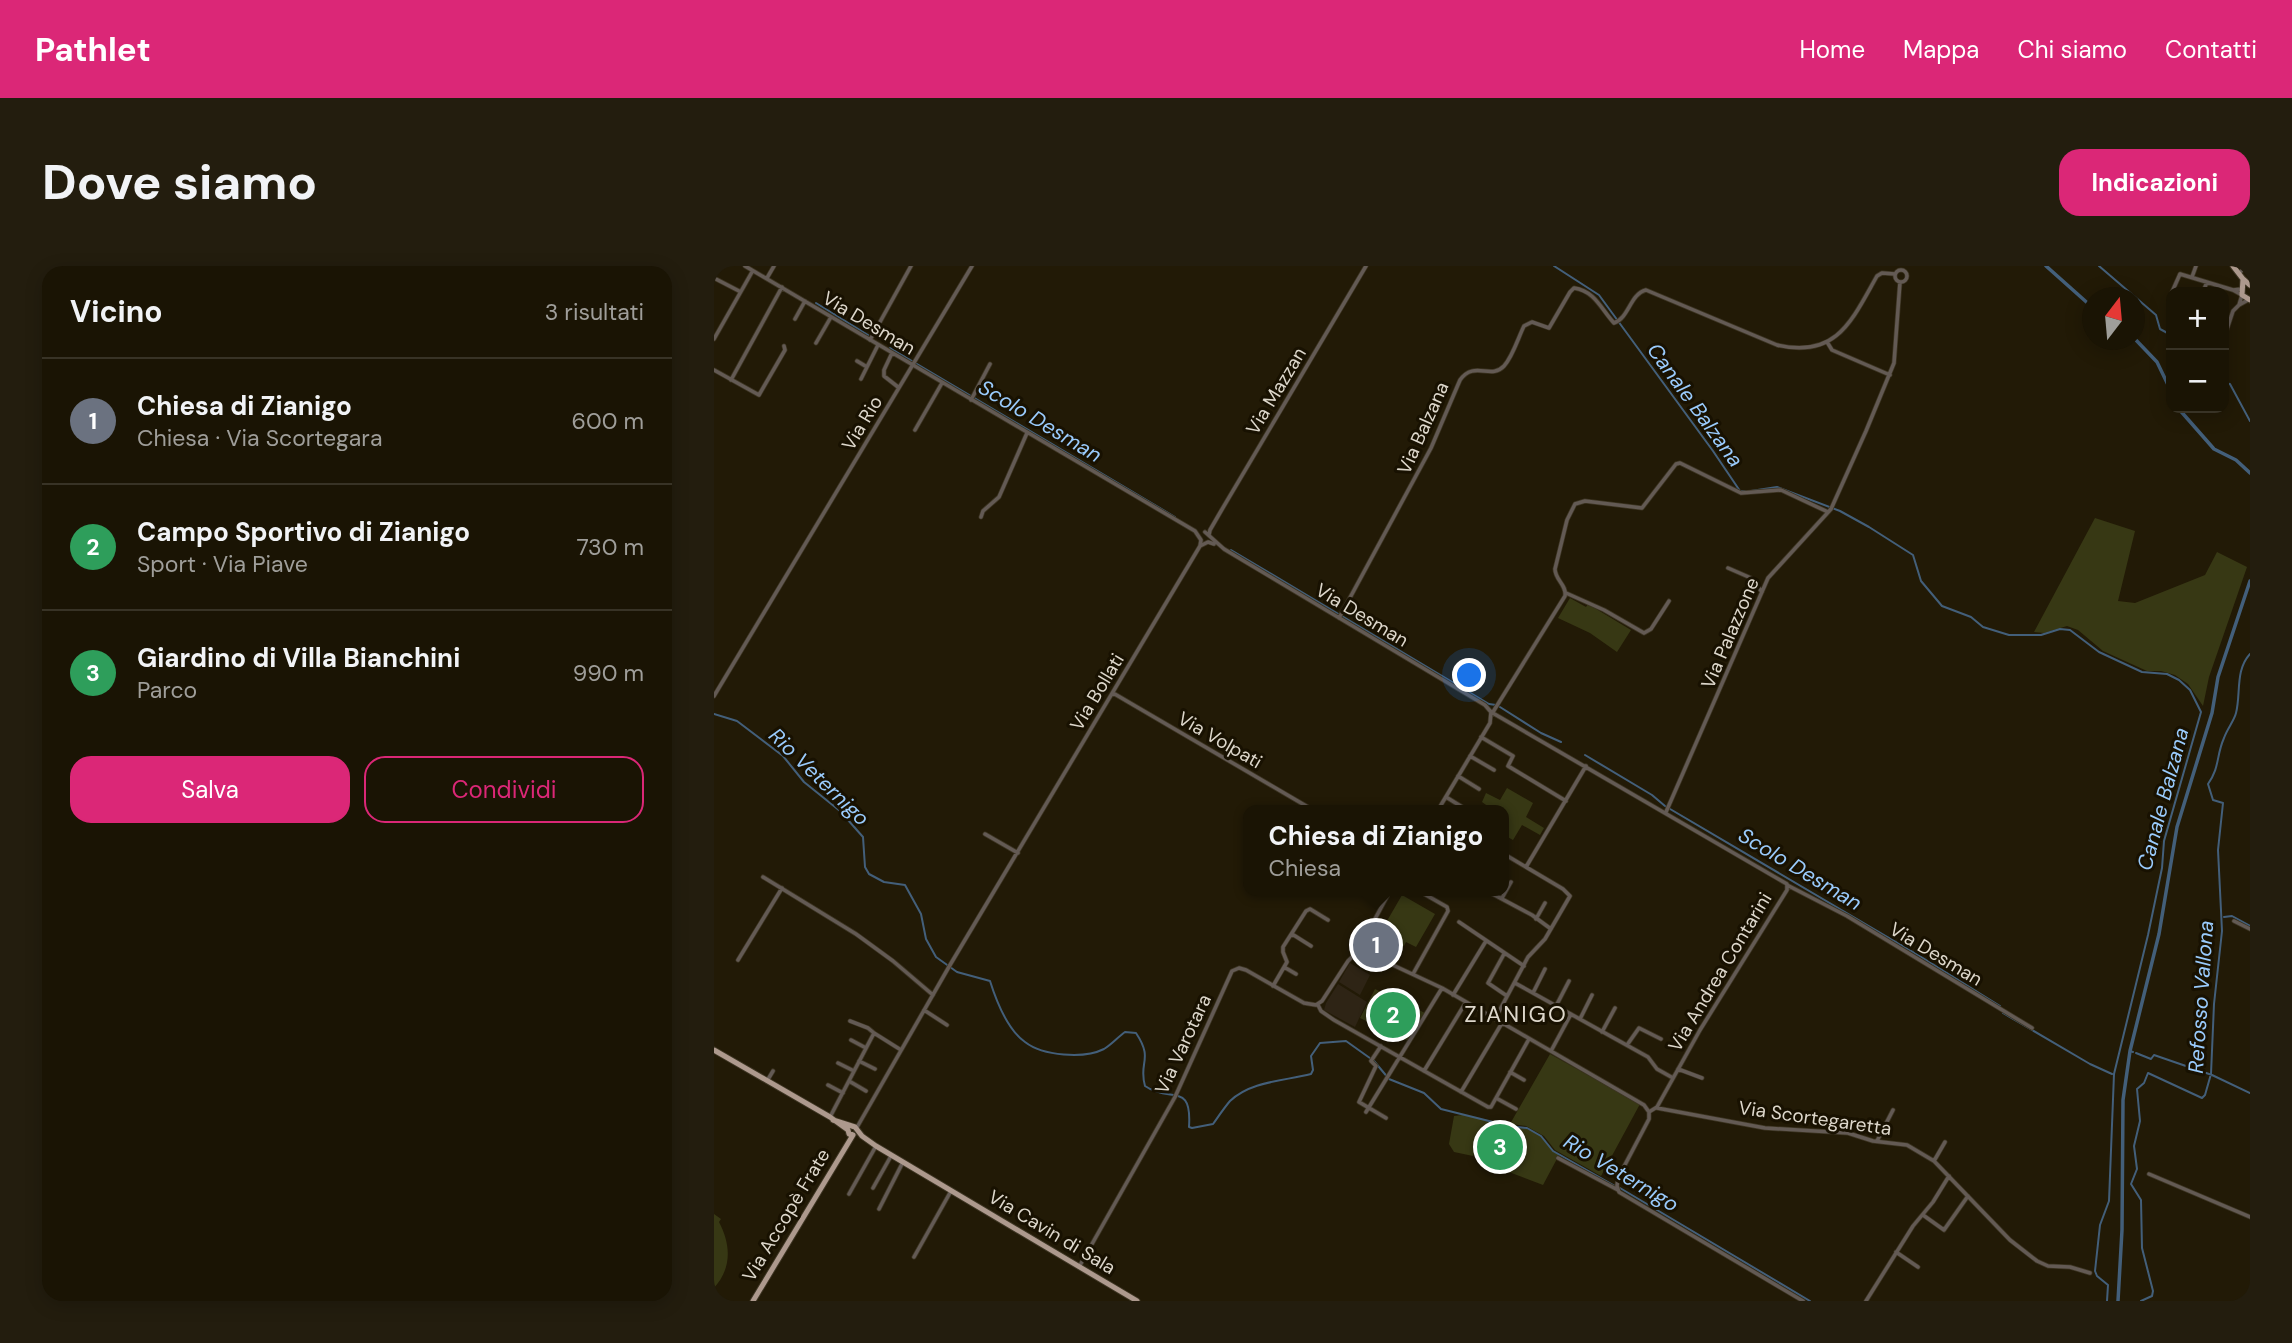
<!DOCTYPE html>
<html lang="it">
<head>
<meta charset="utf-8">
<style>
  :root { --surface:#1a1404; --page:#231d0e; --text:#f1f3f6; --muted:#9f9e9a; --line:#383326; --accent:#db2777 }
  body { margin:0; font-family:"DM Sans",sans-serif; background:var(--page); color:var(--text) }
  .controls { position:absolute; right:21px; top:21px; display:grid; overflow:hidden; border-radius:14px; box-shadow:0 4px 18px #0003 }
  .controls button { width:63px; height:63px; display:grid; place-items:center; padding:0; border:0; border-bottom:2px solid var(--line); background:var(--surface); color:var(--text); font:35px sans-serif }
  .compass { position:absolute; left:1368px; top:21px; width:63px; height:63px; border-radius:50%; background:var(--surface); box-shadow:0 4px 18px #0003; rotate:16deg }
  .you { position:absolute; left:756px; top:410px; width:24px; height:24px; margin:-18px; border:5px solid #fff; border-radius:50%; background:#1a73e8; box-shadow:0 0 0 10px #1a73e833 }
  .badge { display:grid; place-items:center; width:46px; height:46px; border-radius:50%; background:var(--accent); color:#fff; font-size:23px; font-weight:700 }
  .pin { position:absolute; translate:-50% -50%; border:4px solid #fff; box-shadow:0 2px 7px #0006 }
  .popup { position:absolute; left:529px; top:539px; width:266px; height:91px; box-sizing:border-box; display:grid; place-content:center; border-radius:14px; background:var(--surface); filter:drop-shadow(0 2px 5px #0005); font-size:23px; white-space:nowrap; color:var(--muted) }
  .popup b { font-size:26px; color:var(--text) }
  .popup::after { content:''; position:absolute; left:50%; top:100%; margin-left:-14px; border:14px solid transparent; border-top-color:var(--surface) }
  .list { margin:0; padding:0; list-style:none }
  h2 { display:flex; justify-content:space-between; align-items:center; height:91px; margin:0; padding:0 28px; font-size:30px }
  h2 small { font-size:23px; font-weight:400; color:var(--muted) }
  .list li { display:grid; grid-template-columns:46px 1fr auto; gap:21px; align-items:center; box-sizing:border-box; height:126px; padding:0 28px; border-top:2px solid var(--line) }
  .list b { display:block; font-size:26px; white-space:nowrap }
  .list p { margin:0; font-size:23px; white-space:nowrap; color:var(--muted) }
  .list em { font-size:23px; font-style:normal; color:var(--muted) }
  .actions { display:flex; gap:14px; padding:21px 28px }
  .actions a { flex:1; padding:16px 0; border:2px solid var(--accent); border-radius:21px; text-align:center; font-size:24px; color:var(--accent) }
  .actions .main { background:var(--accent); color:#fff }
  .map { position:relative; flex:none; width:1536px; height:1035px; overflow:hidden; border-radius:21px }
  header { display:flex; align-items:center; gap:42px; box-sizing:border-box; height:98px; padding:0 35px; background:var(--accent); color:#fff }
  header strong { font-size:33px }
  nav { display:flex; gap:38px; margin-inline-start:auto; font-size:24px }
  .intro { display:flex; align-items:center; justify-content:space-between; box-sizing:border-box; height:168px; padding:0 42px }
  h1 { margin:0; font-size:49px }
  .button { padding:18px 32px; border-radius:21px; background:var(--accent); color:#fff; font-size:24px; font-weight:700 }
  main { display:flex; gap:42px; padding:0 42px }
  aside { flex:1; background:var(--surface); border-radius:21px; box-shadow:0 4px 18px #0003 }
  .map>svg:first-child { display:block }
  .education { fill:#2e2415 }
  .green { fill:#373814 }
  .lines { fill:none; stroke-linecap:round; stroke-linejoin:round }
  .stream { stroke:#435f7a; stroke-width:2 }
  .canal { stroke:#435f7a; stroke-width:3.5 }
  .minor-casing { stroke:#3c3422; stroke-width:5 }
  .major-casing { stroke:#3c3422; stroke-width:7 }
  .minor { stroke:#635a54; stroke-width:3.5 }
  .major { stroke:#ad998d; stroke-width:5 }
  .labels { text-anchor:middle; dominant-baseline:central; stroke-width:6; stroke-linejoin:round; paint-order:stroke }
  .street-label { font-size:19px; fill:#ddd7cb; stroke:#181101 }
  .water-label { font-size:21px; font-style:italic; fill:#9acbfc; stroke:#181101 }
  .quarter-label { font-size:23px; letter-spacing:2px; fill:#ddd7cb; stroke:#181101 }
</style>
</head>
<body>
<header>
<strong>Pathlet</strong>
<nav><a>Home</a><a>Mappa</a><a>Chi siamo</a><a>Contatti</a></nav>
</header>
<div class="intro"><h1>Dove siamo</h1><a class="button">Indicazioni</a></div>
<main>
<aside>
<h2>Vicino<small>3 risultati</small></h2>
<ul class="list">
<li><span class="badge" style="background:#6b7280">1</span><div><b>Chiesa di Zianigo</b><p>Chiesa · Via Scortegara</p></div><em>600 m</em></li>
<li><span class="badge" style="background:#2e9e5b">2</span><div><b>Campo Sportivo di Zianigo</b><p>Sport · Via Piave</p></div><em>730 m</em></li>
<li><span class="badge" style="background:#2e9e5b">3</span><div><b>Giardino di Villa Bianchini</b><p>Parco</p></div><em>990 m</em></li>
</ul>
<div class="actions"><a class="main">Salva</a><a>Condividi</a></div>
</aside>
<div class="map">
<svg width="1536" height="1035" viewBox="0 0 1536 1035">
  <rect width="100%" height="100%" fill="#221a06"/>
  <path class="education" d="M 636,697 L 656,709 L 646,729 L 625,716 Z
    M 624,718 L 653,736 L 641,761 L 610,744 L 612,737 Z"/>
  <path class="green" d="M 1381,252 L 1421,265 L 1404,335 L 1421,337 L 1491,309 L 1503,286 L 1533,301 L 1495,411 L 1489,440 L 1474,418 L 1461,409 L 1447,405 L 1433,405 L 1389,385 L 1364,364 L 1353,360 L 1330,367 L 1320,366 Z
    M 856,332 L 872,341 L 874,338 L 917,364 L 903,386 L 876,367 L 844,352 Z
    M 793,522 L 819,537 L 812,551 L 830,562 L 826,569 L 808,559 L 799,574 L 790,569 L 790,544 L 779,544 L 768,536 L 772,527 L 786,534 Z
    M 688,629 L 721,648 L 702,681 L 692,676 L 690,680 L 666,667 Z
    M 661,723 L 711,747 L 694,775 L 646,752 Z
    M 836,788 L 926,838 L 887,910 L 841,884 L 830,870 L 812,860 L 796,858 Z
    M 749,849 C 766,853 814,860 826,869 C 833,875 837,884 845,889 L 829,919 L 795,906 L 762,885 L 759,890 L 740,886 L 735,878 L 740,850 Z
    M 0,948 L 7,953 L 5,956 C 17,979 18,1002 0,1022 Z"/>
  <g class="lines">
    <path class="stream" d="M 840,0 L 885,29 L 999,185 L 1026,225 L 1031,225
      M 1385,0 L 1442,49 L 1446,63 L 1457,69
      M 102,37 L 154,69
      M 176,82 L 461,251
      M 1510,117 L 1516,118 L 1536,155
      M 1037,225 L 1063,221 L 1126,245 L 1155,261 L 1199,289 L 1207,315 L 1228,340 L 1257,351 L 1269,361 L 1295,369 L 1327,369 L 1346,363 L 1356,364 L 1385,386 L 1428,406 L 1453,408 L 1465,414 L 1476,424 L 1487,446 L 1450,575 L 1448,602 L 1434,669 L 1400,808 L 1395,935 L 1386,959 L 1381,1005 L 1383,1010 L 1394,1019 L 1393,1035
      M 517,284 L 775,438 L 782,439
      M 786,441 L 827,467 L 847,476
      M 0,448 L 23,455 L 69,490 L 90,516 L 126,545 L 149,571 L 151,601 L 155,608 L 170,616 L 191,619 L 207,648 L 212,673 L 222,691 L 243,706 L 276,715 C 282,734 294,764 311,776 C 329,790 370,793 390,783 C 397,779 404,771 411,766 L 422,767 C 440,794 424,796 431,820 C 457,838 478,815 475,861 L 478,862 L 499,858 C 504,851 510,842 516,835 C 537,815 570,815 597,808 L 599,804 L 597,790 L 606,777 L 632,775 L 660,795 L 675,813 L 710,827 L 727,843 L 795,860 L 813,862 L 827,870 L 839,885 L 901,920
      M 871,489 L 938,529 L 951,540 L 1204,689 L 1286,740
      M 1510,651 L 1518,650 L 1536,660
      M 1289,747 L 1376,798 L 1398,808
      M 1416,785 L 1419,786
      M 1422,787 L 1437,793 L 1440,789 L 1498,809 L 1536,827
      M 906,922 L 1096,1035
      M 1427,1035 L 1438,1030 L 1439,1025 L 1428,982 L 1427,934 L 1417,918 L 1423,903 L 1420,880 L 1426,855 L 1423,823 L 1430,817 L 1434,807 L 1488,832 L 1491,829 L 1497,808 L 1500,738 L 1508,665 L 1504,584 L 1509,537 L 1499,534 L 1494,518 C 1506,501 1502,490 1510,472 C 1513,463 1520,455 1522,447 C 1527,428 1521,404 1536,388"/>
    <path class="canal" d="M 1332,0 L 1378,41
      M 1420,72 L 1443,96 L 1457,125
      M 1464,142 L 1500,183 L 1522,194 L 1536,207
      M 1404,1035 L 1408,964 L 1409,834 L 1416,785 L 1445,668 L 1463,561 L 1498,447 L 1504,411 L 1536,315"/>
    <g class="minor-casing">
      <path id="minor" d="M 31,0 L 481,265 L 487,274 L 486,280 L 236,699 L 142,863
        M1181 10a6 6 0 1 1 12 0a6 6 0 1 1-12 0Z
        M 1525,8 L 1531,0
        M 1478,11 L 1482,0
        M 0,12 L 25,25
        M 53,12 L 60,0
        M 1528,23 L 1519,24 L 1528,29 L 1525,39 L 1534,34
        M 1458,26 L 1466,8 L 1519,24
        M 1489,26 L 1493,16
        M 1457,30 L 1457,39
        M 81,53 L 91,35
        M 1510,72 L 1519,45 L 1525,39
        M 0,73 L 38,6
        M 156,74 L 197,0
        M 1113,76 L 1118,84 L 1176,109
        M 102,77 L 117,51
        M 178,87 L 170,104 L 170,110 L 184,121
        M 143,95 L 153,101
        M 0,104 L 45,129 L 71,84 L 70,80
        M 147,113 L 164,79
        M 17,114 L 68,21
        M 257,134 L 276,98
        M 201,164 L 228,117
        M 267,251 L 269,245 L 285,231 L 313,167
        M 491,266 L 510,283 L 771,439 L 777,446 L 1073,618 L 1073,624 L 986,764 L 943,841 L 935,846
        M 495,269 L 496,264 L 507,245 L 652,0
        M 486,280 L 494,276 L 500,278
        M 1014,302 L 1037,312 L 1048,326
        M 852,327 L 890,344 L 930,367 L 937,363 L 955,335
        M 625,352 L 717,182 L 746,114 C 760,94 777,114 790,100 C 799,90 804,72 810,60 L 818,56 L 835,62 L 856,26 L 860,22 C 881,25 887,43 900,57 C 915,52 916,28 932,24 L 1063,79 C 1123,93 1138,54 1163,10 L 1168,7 L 1181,8
        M 399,427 L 599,544
        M 0,430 L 258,0
        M 779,446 L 851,330 C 853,319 841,314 841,303 L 853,254 L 861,238 L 871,235 L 928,242 L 962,198 L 966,197 L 1027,227 L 1067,224 L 1114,246
        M 767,471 L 799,490 L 794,500 L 852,535
        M 756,490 L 780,504
        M 744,510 L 765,523
        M 732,531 L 753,544
        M 724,544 L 776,457 L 777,446
        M 952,546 L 1054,312 L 1117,243 L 1152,165 L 1180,97 L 1186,16
        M 271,568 L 304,587
        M 812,601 L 872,500
        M 49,611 L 142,668 L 179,695 L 219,729
        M 1073,619 L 1133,650 L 1318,762
        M 676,625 L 647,679 L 642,682 L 642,687 L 646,689 L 651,686 L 728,722 L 930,839 L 935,846 L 935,853 L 904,912 L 903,920 L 905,926 L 1089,1035
        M 773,625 L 818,649 L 837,663
        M 788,632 L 797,616
        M 822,653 L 831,637
        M 1520,655 L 1536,663
        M 745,656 L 810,700
        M 578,668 L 597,680
        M 790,688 L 774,717 L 793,730
        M 24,694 L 68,622
        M 570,701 L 582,708
        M 699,708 L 734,645 L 733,641 L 705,625
        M 801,717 L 934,791 L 943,803 L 959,812
        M 559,720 L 573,696 L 569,686 L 569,681 L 592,645 L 596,643 L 614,654
        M 819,727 L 831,703
        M 739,729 L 772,675
        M 604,739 L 607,745 L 620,754 L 774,841 L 777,841 L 815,773
        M 842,740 L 855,715
        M 210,744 L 233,759
        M 781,753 L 814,691 L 831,673 L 856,630 L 849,623 L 790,588
        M 866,753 L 878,729
        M 136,755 L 154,762 L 160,767
        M 888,766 L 901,742
        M 137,774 L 152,782
        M 913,779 L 925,762 L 947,773
        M 667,780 L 657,795 L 662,800 L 645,836 L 672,852
        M 837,785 L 857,748
        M 145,795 L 161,803
        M 124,797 L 140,805
        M 964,803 L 988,812
        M 710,805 L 752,736
        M 796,806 L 810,814
        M 53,815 L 59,805
        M 135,815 L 152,825
        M 114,819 L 129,827
        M 747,826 L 788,757
        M 782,832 L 802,843
        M 943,842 L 1051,862 L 1134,867 L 1159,875 L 1193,879 L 1220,895 L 1296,974 L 1323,995 L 1334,1000 L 1356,1001 L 1376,1007
        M 652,846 L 728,722
        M 116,851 L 160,767 L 187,784
        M 1163,875 L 1179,844
        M 844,892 L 904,924
        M 1220,895 L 1231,876
        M 1435,908 L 1536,951
        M 159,922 L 177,890
        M 135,928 L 162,880
        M 165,943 L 189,896
        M 1209,949 L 1230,964 L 1254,930
        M 1182,986 L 1204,1001
        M 200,991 L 237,925
        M 365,1001 L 461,831 L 518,705 L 525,702 L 532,704 L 590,737 L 602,739 L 608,735 L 634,695 L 642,687
        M 1152,1035 L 1199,960 L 1219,936 L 1235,910"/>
    </g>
    <g class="major-casing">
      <path id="major" d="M 1519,0 L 1529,13
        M 1536,19 L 1529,13 L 1528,29 L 1536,34
        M 0,784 L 116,851 L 134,864 L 135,868 L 139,869
        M 119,854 L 141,861 L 148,870 L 162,880 L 423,1035
        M 39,1035 L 139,869"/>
    </g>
    <use href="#minor" class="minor"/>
    <use href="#major" class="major"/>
  </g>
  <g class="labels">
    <g class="street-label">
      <text transform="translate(155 57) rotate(31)">Via Desman</text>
      <text transform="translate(562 125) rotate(-59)">Via Mazzan</text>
      <text transform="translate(148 157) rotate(-59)">Via Rio</text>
      <text transform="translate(709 162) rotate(-66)">Via Balzana</text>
      <text transform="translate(648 349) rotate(31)">Via Desman</text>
      <text transform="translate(1016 367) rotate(-67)">Via Palazzone</text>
      <text transform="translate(383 426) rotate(-59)">Via Bollati</text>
      <text transform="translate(506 474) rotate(30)">Via Volpati</text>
      <text transform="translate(1222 688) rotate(31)">Via Desman</text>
      <text transform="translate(1006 706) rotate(-59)">Via Andrea Contarini</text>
      <text transform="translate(469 778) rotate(-65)">Via Varotara</text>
      <text transform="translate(1101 852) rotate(8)">Via Scortegaretta</text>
      <text transform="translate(72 949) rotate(-59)">Via Accopè Frate</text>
      <text transform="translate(338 966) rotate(31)">Via Cavin di Sala</text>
    </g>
    <g class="water-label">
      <text transform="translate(981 139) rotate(54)">Canale Balzana</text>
      <text transform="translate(326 155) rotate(31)">Scolo Desman</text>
      <text transform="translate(105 511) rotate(44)">Rio Veternigo</text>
      <text transform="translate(1449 533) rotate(-75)">Canale Balzana</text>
      <text transform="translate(1086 603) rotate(31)">Scolo Desman</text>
      <text transform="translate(1487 731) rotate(-86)">Refosso Vallona</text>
      <text transform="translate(907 907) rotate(31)">Rio Veternigo</text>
    </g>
    <g class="quarter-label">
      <text x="802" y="748">ZIANIGO</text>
    </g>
  </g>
</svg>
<div class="controls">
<button>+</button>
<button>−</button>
</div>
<svg class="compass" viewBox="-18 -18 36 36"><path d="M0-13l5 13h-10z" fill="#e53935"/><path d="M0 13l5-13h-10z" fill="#9f9e9a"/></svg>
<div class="you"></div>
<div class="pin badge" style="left:662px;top:679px;background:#6b7280">1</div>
<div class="popup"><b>Chiesa di Zianigo</b>Chiesa</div>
<div class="pin badge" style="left:679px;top:749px;background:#2e9e5b">2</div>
<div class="pin badge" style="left:786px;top:881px;background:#2e9e5b">3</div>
</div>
</main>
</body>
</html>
